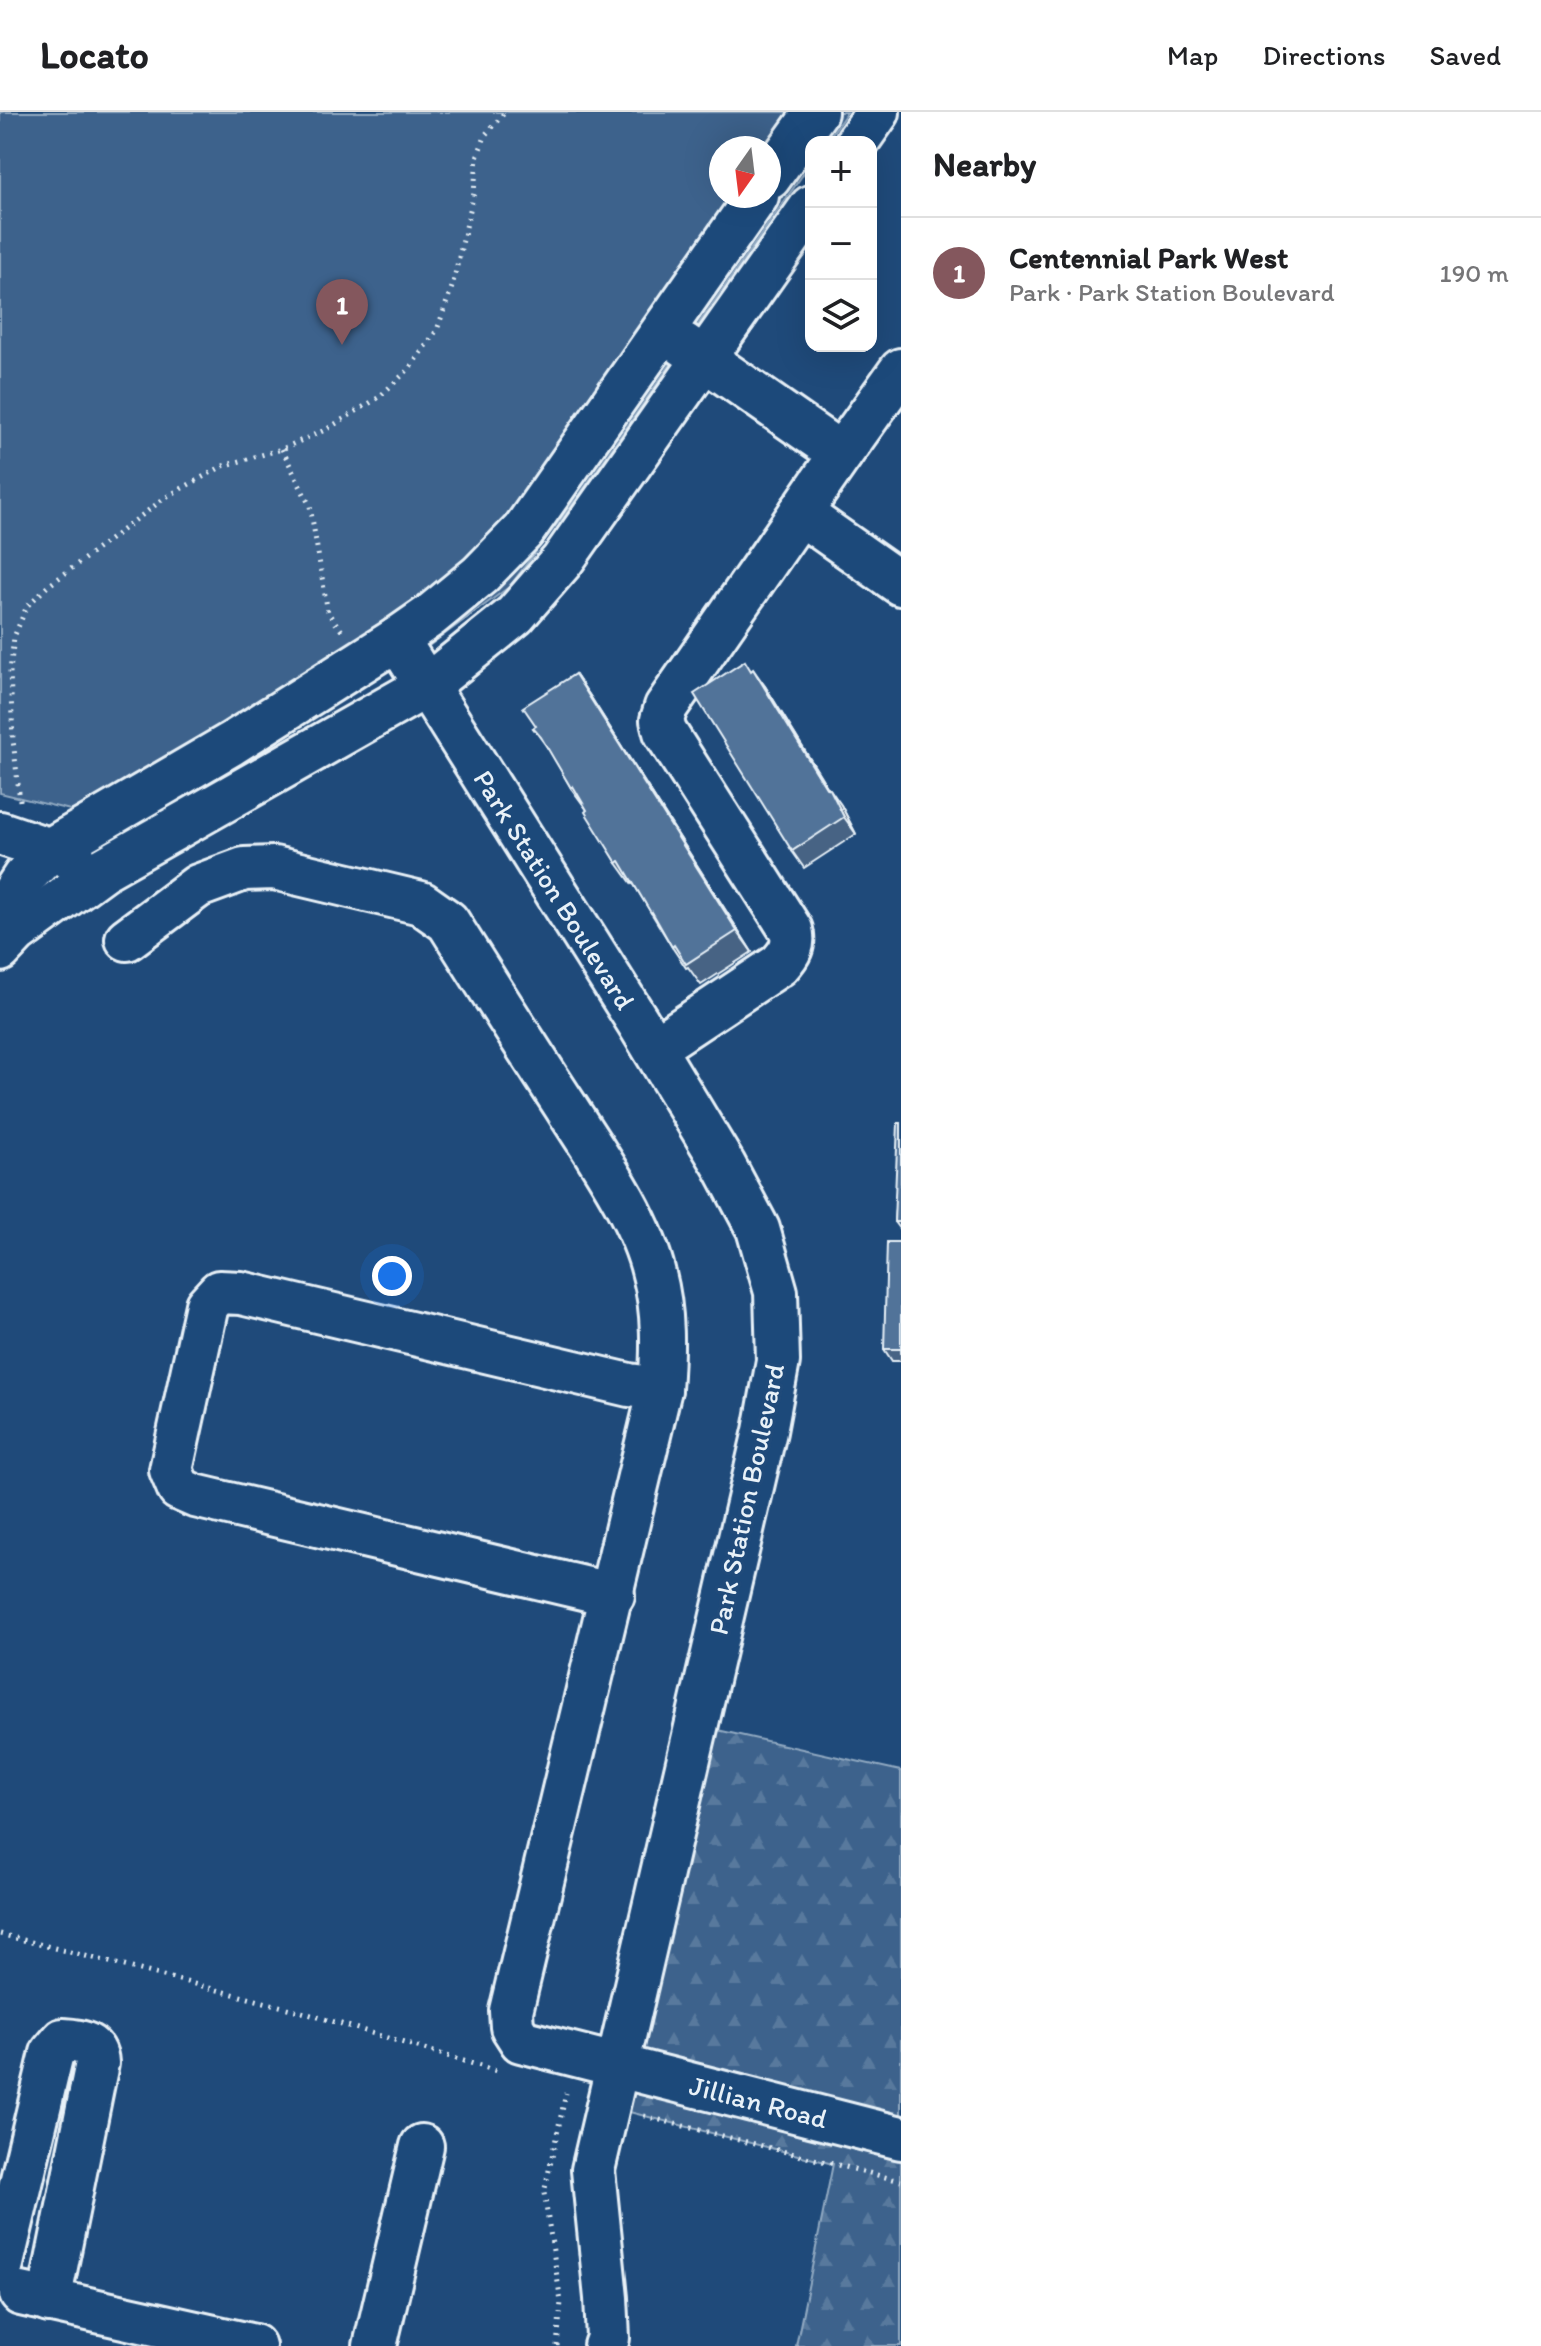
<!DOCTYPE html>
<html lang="en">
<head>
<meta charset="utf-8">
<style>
  :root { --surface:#fff; --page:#f2f2f2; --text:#202124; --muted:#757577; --line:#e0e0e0; --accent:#84575d }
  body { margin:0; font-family:Itim,sans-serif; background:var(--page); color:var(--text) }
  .controls { position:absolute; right:24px; top:24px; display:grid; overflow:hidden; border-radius:16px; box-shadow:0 8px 32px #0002 }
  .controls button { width:72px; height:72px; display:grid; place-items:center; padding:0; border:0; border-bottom:2px solid var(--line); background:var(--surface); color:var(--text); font:40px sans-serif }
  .compass { position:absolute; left:709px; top:24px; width:72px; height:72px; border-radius:50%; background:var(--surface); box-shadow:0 8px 32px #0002; rotate:194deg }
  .you { position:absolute; left:392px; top:1164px; width:28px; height:28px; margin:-20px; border:6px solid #fff; border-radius:50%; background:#1a73e8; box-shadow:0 0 0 12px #1a73e833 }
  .badge { display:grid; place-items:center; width:52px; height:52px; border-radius:50%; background:var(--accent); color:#fff; font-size:26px; font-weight:700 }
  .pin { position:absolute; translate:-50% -66px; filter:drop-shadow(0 2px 4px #0008) }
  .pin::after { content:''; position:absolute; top:42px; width:28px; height:24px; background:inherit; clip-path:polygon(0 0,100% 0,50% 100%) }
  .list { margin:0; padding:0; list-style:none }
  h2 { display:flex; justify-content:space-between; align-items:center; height:104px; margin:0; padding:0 32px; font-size:34px }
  h2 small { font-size:26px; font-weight:400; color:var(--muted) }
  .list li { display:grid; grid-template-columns:52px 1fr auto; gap:24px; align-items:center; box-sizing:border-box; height:112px; padding:0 32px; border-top:2px solid var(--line) }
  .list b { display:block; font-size:30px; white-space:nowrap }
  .list p { margin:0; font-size:26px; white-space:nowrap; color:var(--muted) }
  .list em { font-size:26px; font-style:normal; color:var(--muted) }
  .icon { flex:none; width:44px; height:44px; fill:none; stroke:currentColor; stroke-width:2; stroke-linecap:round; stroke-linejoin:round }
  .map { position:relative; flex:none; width:901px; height:2234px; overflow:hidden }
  header { display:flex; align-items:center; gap:48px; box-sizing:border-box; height:112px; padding:0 40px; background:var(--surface); border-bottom:2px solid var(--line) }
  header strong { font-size:38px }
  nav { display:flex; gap:44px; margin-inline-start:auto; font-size:28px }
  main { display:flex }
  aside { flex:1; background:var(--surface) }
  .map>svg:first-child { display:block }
  .forest { fill:url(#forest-firs); stroke:#92aac2; stroke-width:2 }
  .park { fill:#3c628c; stroke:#92aac2; stroke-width:2; fill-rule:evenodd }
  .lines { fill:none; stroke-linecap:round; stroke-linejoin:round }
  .minor-casing { stroke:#e8f1f8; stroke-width:48 }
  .path { stroke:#e8f1f8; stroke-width:5; stroke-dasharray:2 6; stroke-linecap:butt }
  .minor { stroke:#1f4a7a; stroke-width:42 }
  .wall { fill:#466384; stroke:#e8f1f8; stroke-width:2 }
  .shaded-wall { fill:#39506b; stroke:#e8f1f8; stroke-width:2 }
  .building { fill:#517399; stroke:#e8f1f8; stroke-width:2 }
  .labels { text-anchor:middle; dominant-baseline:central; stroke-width:7; stroke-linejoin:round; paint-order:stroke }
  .street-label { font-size:28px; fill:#e8f1f8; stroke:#1f4a7a }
</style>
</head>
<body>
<header>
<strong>Locato</strong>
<nav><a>Map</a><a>Directions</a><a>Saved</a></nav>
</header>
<main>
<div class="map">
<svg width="901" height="2234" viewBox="0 0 901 2234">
  <defs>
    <pattern id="forest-firs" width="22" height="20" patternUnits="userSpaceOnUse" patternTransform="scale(2)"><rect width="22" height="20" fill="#3c628c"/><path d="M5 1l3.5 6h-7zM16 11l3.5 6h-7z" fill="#58799d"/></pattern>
  </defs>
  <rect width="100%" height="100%" fill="#1f4a7a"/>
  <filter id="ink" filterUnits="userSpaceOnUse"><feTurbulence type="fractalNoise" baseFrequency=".0125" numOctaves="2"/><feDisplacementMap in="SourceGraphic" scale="16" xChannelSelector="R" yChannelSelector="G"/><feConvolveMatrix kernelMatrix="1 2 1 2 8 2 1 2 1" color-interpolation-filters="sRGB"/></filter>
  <g filter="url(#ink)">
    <path class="forest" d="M 713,1617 L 901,1659 L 901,2234 L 796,2234 L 833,2052 L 606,1994 Z"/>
    <path class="park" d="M 0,0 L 847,0 L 826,30 L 811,30 L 811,51 L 580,382 L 509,475 L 426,536 L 128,712 L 0,681 ZM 721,36 L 769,36 L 769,84 L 721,84 Z"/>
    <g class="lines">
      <g class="minor-casing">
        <g id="minor">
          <path d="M 857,30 L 878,0"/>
          <path d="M 769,66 L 816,0"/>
          <path d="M 841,342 L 901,258"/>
          <path d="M 800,401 L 901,472"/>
          <path id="s1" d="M 397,527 L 638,910 L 724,1053 L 758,1117 L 776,1180 L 778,1249 L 765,1319 L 593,2058 L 606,2186 L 608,2226 L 605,2234"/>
          <path d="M 0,721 L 74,746"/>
          <path d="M 0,802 L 24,765 L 51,737 L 231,632 L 397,527 L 430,504 L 480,463 L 523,419 L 757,84"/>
          <path id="s2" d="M 127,827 L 198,774 L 244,757 L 274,756 L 421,791 L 448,810 C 487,872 526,934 566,995 C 597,1044 641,1105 654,1162 C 664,1200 663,1238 660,1277 L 511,1899 L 512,1915 L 521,1929 L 901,2026"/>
          <path d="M 0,838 L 16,821 L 102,758 L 428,573 L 515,503 L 562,449 L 811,95"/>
          <path d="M 654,936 L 779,853 C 790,841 795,833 791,818 L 665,620 L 662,608 L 666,595 L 841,342 L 683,232"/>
          <path d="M 613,1483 L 195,1384 L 179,1377 L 171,1358 L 207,1193 L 219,1180 L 241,1181 L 629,1273 L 660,1277"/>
          <path d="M 0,2160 L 52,1941 L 63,1928 C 81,1929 96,1931 97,1951 L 49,2189"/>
          <path d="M 21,2182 L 254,2234"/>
          <path d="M 375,2234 L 422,2034"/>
        </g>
      </g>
      <path class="path" d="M 282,337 L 310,394 L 328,501 L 342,519
        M 20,689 L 13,628 L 10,559 L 14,525 L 27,494 L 47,475 L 166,385 L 223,354 L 282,337 L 327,317 L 378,286 L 409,257 L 437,218 L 452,175 L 474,81 L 477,45 L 486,22 L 505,0
        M 0,1822 L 295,1898 L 500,1960
        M 644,2004 L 901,2069
        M 557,2234 L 561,2190 L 544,2081 L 566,1981"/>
      <use href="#minor" class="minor"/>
    </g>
    <path class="wall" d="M 751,559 L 765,574 L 828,676 L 841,693 L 856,722 L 804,756 L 792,739 Z
      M 575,562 L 590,584 L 752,840 L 701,873 L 688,855 L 686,856 L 672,835 L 633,771 L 632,772 L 617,751 L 587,698 L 571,676 L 550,639 L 533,616 L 536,614 Z
      M 901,1011 L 901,1119 L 894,1110 Z
      M 901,1130 L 901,1249 L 892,1249 L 884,1237 Z"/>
    <path class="shaded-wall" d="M 753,557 L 765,574 L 836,690 L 830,677 L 841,693 L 856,722 L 844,705 Z
      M 575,562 L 590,584 L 752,840 L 737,819 Z"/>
    <path class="building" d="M 745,549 L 751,559 L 753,557 L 826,676 L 830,677 L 844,705 L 792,739 L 694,582 Z
      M 575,562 L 737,819 L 686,852 L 674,833 L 672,835 L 652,800 L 651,801 L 620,749 L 617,751 L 585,700 L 587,698 L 573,674 L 571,676 L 541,625 L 533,616 L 536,614 L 523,595 Z
      M 898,1011 L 901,1011 L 901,1110 L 894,1110 Z
      M 887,1130 L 901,1130 L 901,1237 L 884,1237 Z"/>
  </g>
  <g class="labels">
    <g class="street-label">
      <text stroke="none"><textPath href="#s1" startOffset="296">Park Station Boulevard</textPath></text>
      <text transform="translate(746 1387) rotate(-78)">Park Station Boulevard</text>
      <text stroke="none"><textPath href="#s2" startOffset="1794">Jillian Road</textPath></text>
    </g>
  </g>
</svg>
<div class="controls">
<button>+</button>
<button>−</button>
<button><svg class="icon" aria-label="layers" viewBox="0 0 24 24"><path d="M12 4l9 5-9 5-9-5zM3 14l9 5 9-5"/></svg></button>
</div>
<svg class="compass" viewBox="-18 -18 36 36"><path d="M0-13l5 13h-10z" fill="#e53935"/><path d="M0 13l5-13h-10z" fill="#757577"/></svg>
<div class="you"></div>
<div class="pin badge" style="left:342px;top:233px">1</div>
</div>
<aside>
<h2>Nearby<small></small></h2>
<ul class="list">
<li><span class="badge">1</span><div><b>Centennial Park West</b><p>Park · Park Station Boulevard</p></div><em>190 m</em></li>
</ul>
</aside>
</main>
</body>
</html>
